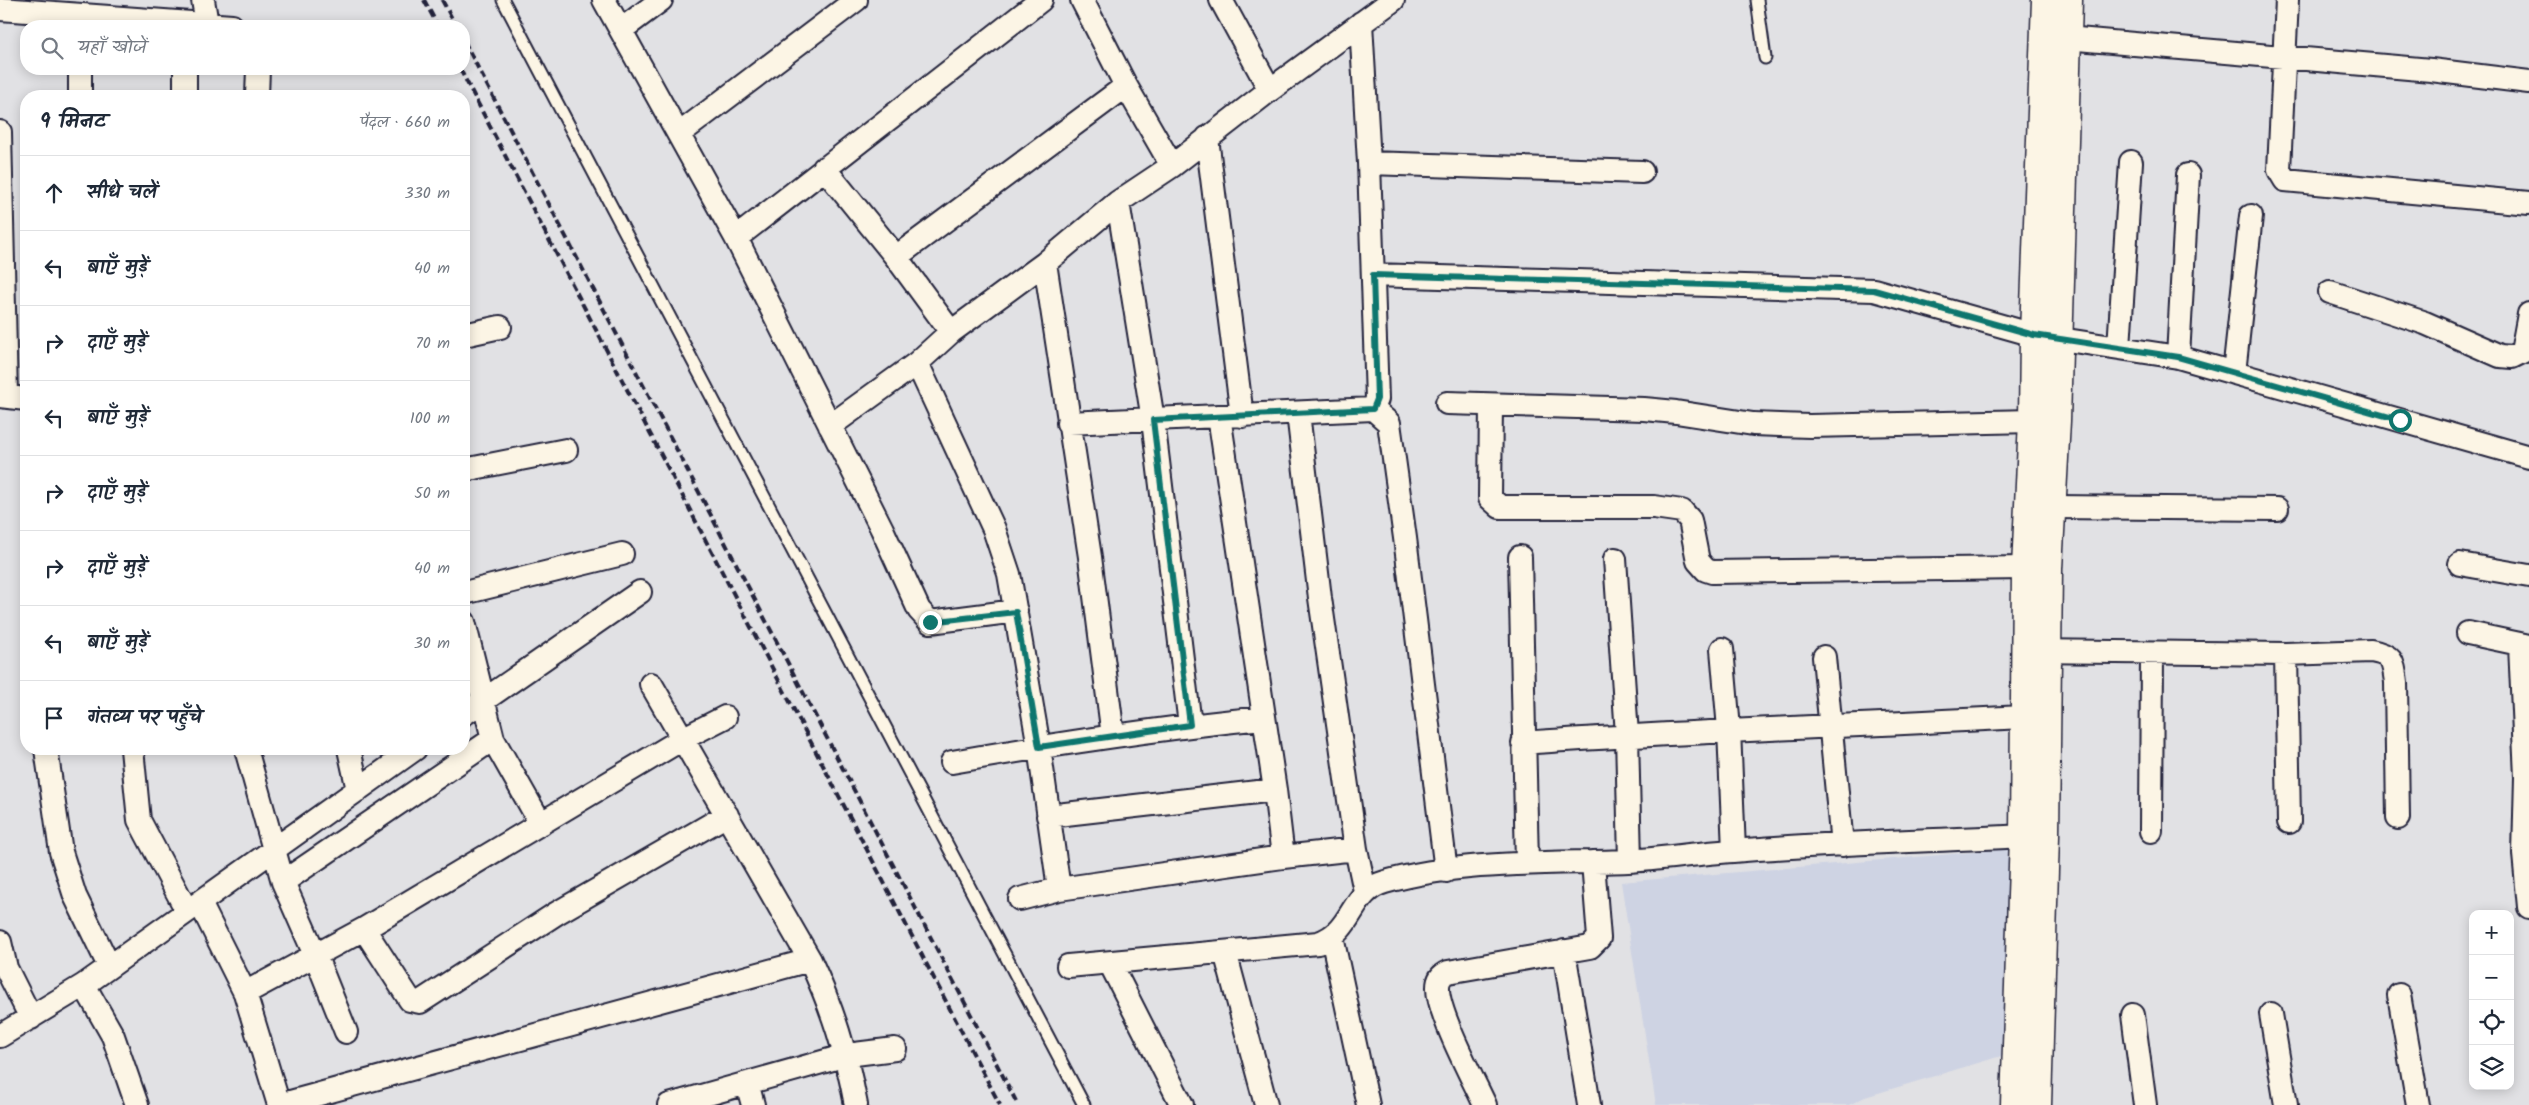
<!DOCTYPE html>
<html lang="hi">
<head>
<meta charset="utf-8">
<style>
  :root { --surface:#fff; --page:#f2f2f3; --text:#1f2937; --muted:#747a83; --line:#e0e1e3 }
  body { margin:0; font-family:Kalam,"Playpen Sans Deva",sans-serif; background:var(--page); color:var(--text) }
  .controls { position:absolute; right:15px; bottom:15px; display:grid; overflow:hidden; border-radius:10px; box-shadow:0 2px 12px #0003 }
  .controls button { width:45px; height:45px; display:grid; place-items:center; padding:0; border:0; border-bottom:1px solid var(--line); background:var(--surface); color:var(--text); font:25px sans-serif }
  .stop { position:absolute; width:15px; height:15px; margin:-11px; border:4px solid #0f766e; border-radius:50%; background:#fff }
  .stop.end { background:#0f766e; border-color:#fff; box-shadow:0 1px 5px #0008 }
  .list { margin:0; padding:0; list-style:none }
  h2 { display:flex; justify-content:space-between; align-items:center; height:65px; margin:0; padding:0 20px; font-size:21px }
  h2 small { font-size:16px; font-weight:400; color:var(--muted) }
  .list li { display:grid; grid-template-columns:32px 1fr auto; gap:15px; align-items:center; box-sizing:border-box; height:75px; padding:0 20px; border-top:1px solid var(--line) }
  .list b { display:block; font-size:19px; white-space:nowrap }
  .list em { font-size:16px; font-style:normal; color:var(--muted) }
  .icon { flex:none; width:28px; height:28px; fill:none; stroke:currentColor; stroke-width:2; stroke-linecap:round; stroke-linejoin:round }
  .map { position:relative; flex:none; width:2529px; height:1105px; overflow:hidden }
  .search { position:absolute; background:var(--surface); box-shadow:0 2px 12px #0003; left:20px; top:20px; width:450px; height:55px; display:flex; align-items:center; gap:12px; box-sizing:border-box; padding:0 18px; border-radius:20px; color:var(--muted); font-size:19px }
  .panel { position:absolute; background:var(--surface); box-shadow:0 2px 12px #0003; left:20px; top:90px; width:450px; height:665px; border-radius:20px }
  .map>svg:first-child { display:block }
  .built { fill:#ced3e3 }
  .lines { fill:none; stroke-linecap:round; stroke-linejoin:round }
  .service-casing { stroke:#22223b; stroke-width:15 }
  .minor-casing { stroke:#22223b; stroke-width:26 }
  .secondary-casing { stroke:#22223b; stroke-width:31 }
  .service { stroke:#fcf5e5; stroke-width:11 }
  .minor { stroke:#fcf5e5; stroke-width:22 }
  .secondary { stroke:#fcf5e5; stroke-width:28 }
  .rail { stroke:#22223b; stroke-width:4; stroke-dasharray:8 4; stroke-linecap:butt }
  .route { stroke:#0f766e; stroke-width:6 }
</style>
</head>
<body>
<div class="map">
<svg width="2529" height="1105" viewBox="0 0 2529 1105">
  <rect width="100%" height="100%" fill="#e1e1e4"/>
  <filter id="ink" filterUnits="userSpaceOnUse"><feTurbulence type="fractalNoise" baseFrequency=".02" numOctaves="2"/><feDisplacementMap in="SourceGraphic" scale="10" xChannelSelector="R" yChannelSelector="G"/><feConvolveMatrix kernelMatrix="1 2 1 2 8 2 1 2 1" color-interpolation-filters="sRGB"/></filter>
  <g filter="url(#ink)">
    <path class="built" d="M 2011,849 L 2001,1056 L 1865,1097 L 1849,1105 L 1656,1105 L 1621,882 Z"/>
    <g class="lines">
      <g class="service-casing">
        <path id="service" d="M 503,0 L 1084,1105
          M 1757,0 L 1765,58"/>
      </g>
      <g class="minor-casing">
        <path id="minor" d="M 203,0 L 207,24
          M 604,0 L 736,238 L 882,529 L 919,610 L 930,622 L 1016,611
          M 1082,0 L 1126,86 L 1172,166
          M 1221,0 L 1270,90
          M 2287,0 L 2279,170 L 2285,180 L 2529,203
          M 0,9 L 232,26
          M 1361,23 L 1369,163 L 1377,399 L 1373,409
          M 621,30 L 661,0
          M 2066,38 L 2431,70 L 2529,82
          M 80,96 L 80,69
          M 185,96 L 185,69
          M 257,96 L 258,69
          M 0,132 L 6,396
          M 679,134 L 856,0
          M 1207,138 L 1242,416
          M 1369,163 L 1642,172
          M 824,168 L 896,257 L 951,332
          M 1118,202 L 1153,420 L 1190,725
          M 736,238 L 1041,0
          M 896,257 L 1126,86
          M 1045,263 L 1090,557 L 1113,736
          M 1373,275 L 1874,290 L 2034,335 L 2178,357 L 2529,457
          M 2330,292 L 2425,323 L 2500,356 L 2512,357 L 2522,352 L 2529,314
          M 464,335 L 500,327
          M 2119,347 L 2131,162
          M 2178,357 L 2188,175
          M 917,363 L 994,529 L 1009,574 L 1039,747 L 1059,889
          M 2234,373 L 2251,216
          M 0,396 L 26,399
          M 1447,403 L 1644,409 L 1676,412 L 1753,424 L 1810,426 L 2033,421
          M 1491,405 L 1490,498 L 1500,507 L 1654,507 L 1682,511 L 1690,520 L 1698,561 L 1706,570 L 1712,572 L 2026,568
          M 1298,413 L 1320,598 L 1356,849 L 1365,891
          M 1219,416 L 1275,790 L 1283,857
          M 1068,423 L 1373,409 L 1389,423 L 1405,538 L 1446,871
          M 830,426 L 917,363 L 951,332 L 1045,263 L 1118,202 L 1172,166 L 1270,90 L 1393,0
          M 464,470 L 566,450
          M 2052,507 L 2277,509
          M 1520,557 L 1527,863
          M 1615,559 L 1627,735 L 1630,861
          M 2460,564 L 2529,576
          M 464,593 L 622,554
          M 464,622 L 493,739 L 541,824
          M 2468,633 L 2529,646
          M 2520,645 L 2526,777 L 2524,854 L 2529,907
          M 1722,649 L 1729,729 L 1734,851
          M 2031,651 L 2286,654 L 2371,651 C 2393,655 2393,661 2396,682 L 2398,818
          M 2286,654 L 2289,822
          M 1824,657 L 1842,845
          M 651,684 L 810,960 C 833,1010 846,1051 856,1105
          M 464,714 L 640,592
          M 1523,743 C 1690,731 1857,726 2024,717
          M 46,749 L 61,852 L 75,896 L 109,966
          M 132,749 L 139,820 L 187,911
          M 246,749 L 283,882 L 316,957 L 346,1032
          M 349,749 L 358,790
          M 952,762 C 1055,744 1159,728 1263,718
          M 1048,816 L 1275,790
          M 2151,831 L 2152,653
          M 283,882 L 493,739
          M 1020,899 L 1059,889 L 1283,857 L 1356,849
          M 200,903 L 245,993 L 279,1105
          M 364,929 L 410,1000 L 420,1002 L 557,913 L 727,815
          M 1332,937 L 1368,1105
          M 0,942 L 6,968 L 31,1018
          M 1564,951 L 1589,1105
          M 1225,952 L 1266,1105
          M 1110,963 L 1182,1105
          M 1068,966 L 1318,943 C 1355,931 1349,892 1385,882 C 1463,860 1548,864 1628,861 C 1663,859 1698,853 1733,851 C 1830,843 1927,841 2024,836
          M 84,985 L 113,1036 L 137,1105
          M 245,993 L 364,929 L 684,738 L 725,717
          M 2399,995 L 2418,1105
          M 2271,1014 L 2286,1105
          M 2133,1015 L 2145,1105
          M 0,1036 L 84,985 L 415,749
          M 747,1083 L 753,1105
          M 279,1105 L 810,960
          M 669,1105 L 847,1055 L 895,1049
          M 1485,1105 C 1473,1079 1437,1012 1438,987 C 1438,980 1441,975 1448,972 L 1590,947 L 1599,938 L 1593,862"/>
      </g>
      <g class="secondary-casing">
        <path id="secondary" d="M 2015,1105 L 2024,836 L 2026,568 L 2033,421 L 2034,335 L 2046,0
          M 2037,1105 L 2045,836 L 2048,569 L 2056,421 L 2068,0"/>
      </g>
      <use href="#service" class="service"/>
      <use href="#minor" class="minor"/>
      <use href="#secondary" class="secondary"/>
      <path class="rail" d="M 424,0 L 438,26
        M 442,0 L 456,26
        M 464,41 L 1018,1105
        M 460,69 L 1000,1105"/>
    </g>
  </g>
  <g class="lines" filter="url(#ink)">
    <path class="route" d="M 930,622 L 1016,612 L 1039,747 L 1190,725 L 1153,420 L 1373,409 L 1377,399 L 1373,275 L 1874,290 L 2034,335 L 2178,357 L 2400,420"/>
  </g>
</svg>
<div class="controls">
<button>+</button>
<button>−</button>
<button><svg class="icon" aria-label="locate" viewBox="0 0 24 24"><circle cx="12" cy="12" r="6"/><path d="M12 2v4M12 18v4M2 12h4M18 12h4"/></svg></button>
<button><svg class="icon" aria-label="layers" viewBox="0 0 24 24"><path d="M12 4l9 5-9 5-9-5zM3 14l9 5 9-5"/></svg></button>
</div>
<div class="stop" style="left:2400px;top:420px"></div>
<div class="stop end" style="left:930px;top:622px"></div>
<div class="search"><svg class="icon" aria-label="search" viewBox="0 0 24 24"><circle cx="10" cy="10" r="6"/><path d="M15 15l6 6"/></svg>यहाँ खोजें</div>
<section class="panel">
<h2>9 मिनट<small>पैदल · 660 m</small></h2>
<ul class="list">
<li><svg class="icon" aria-label="ahead" viewBox="0 0 24 24"><path d="M12 20V5M6 11l6-6 6 6"/></svg><div><b>सीधे चलें</b></div><em>330 m</em></li>
<li><svg class="icon" aria-label="left" viewBox="0 0 24 24"><path d="M17 20v-9H6M10 6l-5 5 5 5"/></svg><div><b>बाएँ मुड़ें</b></div><em>40 m</em></li>
<li><svg class="icon" aria-label="right" viewBox="0 0 24 24"><path d="M7 20v-9h11M14 6l5 5-5 5"/></svg><div><b>दाएँ मुड़ें</b></div><em>70 m</em></li>
<li><svg class="icon" aria-label="left" viewBox="0 0 24 24"><path d="M17 20v-9H6M10 6l-5 5 5 5"/></svg><div><b>बाएँ मुड़ें</b></div><em>100 m</em></li>
<li><svg class="icon" aria-label="right" viewBox="0 0 24 24"><path d="M7 20v-9h11M14 6l5 5-5 5"/></svg><div><b>दाएँ मुड़ें</b></div><em>50 m</em></li>
<li><svg class="icon" aria-label="right" viewBox="0 0 24 24"><path d="M7 20v-9h11M14 6l5 5-5 5"/></svg><div><b>दाएँ मुड़ें</b></div><em>40 m</em></li>
<li><svg class="icon" aria-label="left" viewBox="0 0 24 24"><path d="M17 20v-9H6M10 6l-5 5 5 5"/></svg><div><b>बाएँ मुड़ें</b></div><em>30 m</em></li>
<li><svg class="icon" aria-label="arrive" viewBox="0 0 24 24"><path d="M6 21V4h12l-3 4 3 4H6"/></svg><div><b>गंतव्य पर पहुँचे</b></div></li>
</ul>
</section>
</div>
</body>
</html>
